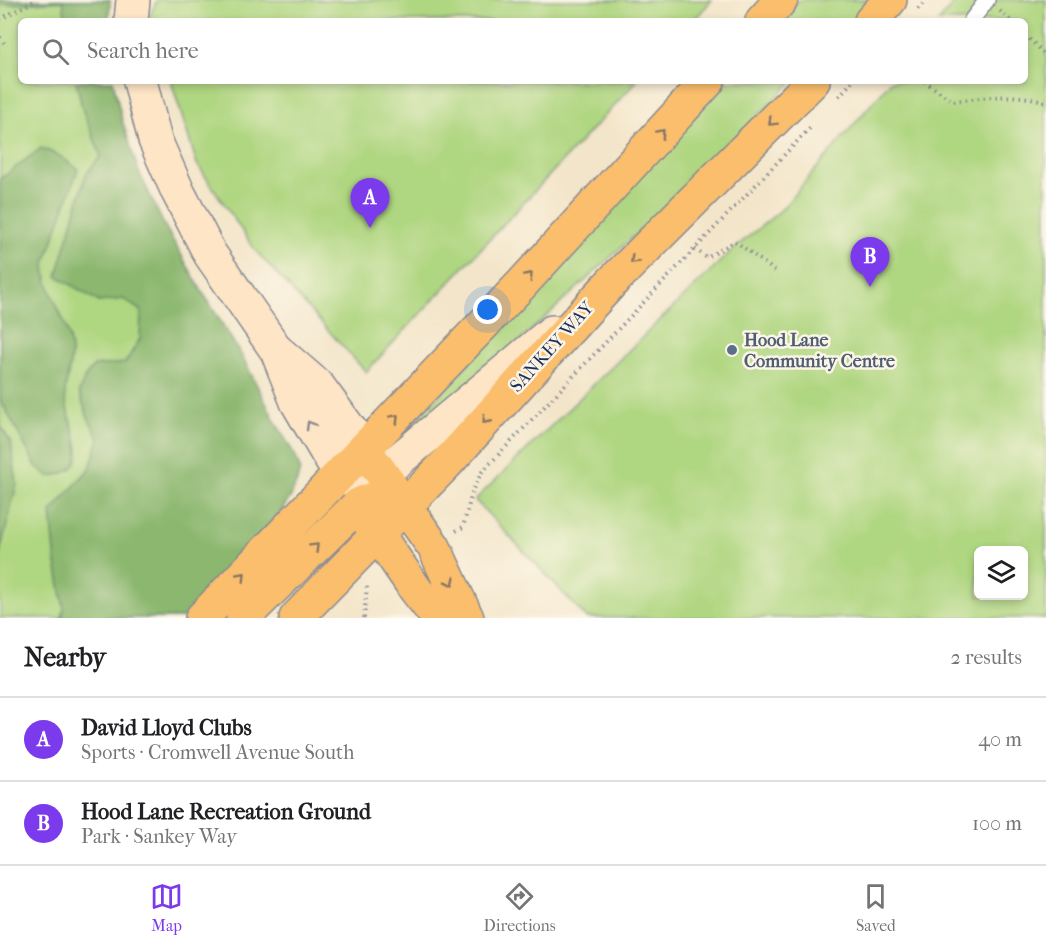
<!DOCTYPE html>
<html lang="en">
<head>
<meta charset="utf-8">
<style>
  :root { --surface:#fff; --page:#f6f6f6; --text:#202124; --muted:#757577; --line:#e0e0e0; --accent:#7c3aed }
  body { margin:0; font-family:"IM FELL French Canon",serif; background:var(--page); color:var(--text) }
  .controls { position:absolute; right:18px; bottom:18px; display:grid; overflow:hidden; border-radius:9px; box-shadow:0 3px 9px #0003 }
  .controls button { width:54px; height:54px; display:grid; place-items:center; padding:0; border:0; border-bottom:2px solid var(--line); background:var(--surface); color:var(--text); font:30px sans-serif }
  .you { position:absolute; left:488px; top:310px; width:21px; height:21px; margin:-15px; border:4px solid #fff; border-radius:50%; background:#1a73e8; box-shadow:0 0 0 9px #1a73e833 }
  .badge { display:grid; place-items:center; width:39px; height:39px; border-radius:50%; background:var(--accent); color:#fff; font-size:20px; font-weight:700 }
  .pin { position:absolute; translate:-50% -50px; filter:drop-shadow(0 2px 3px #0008) }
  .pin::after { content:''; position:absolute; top:32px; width:21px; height:18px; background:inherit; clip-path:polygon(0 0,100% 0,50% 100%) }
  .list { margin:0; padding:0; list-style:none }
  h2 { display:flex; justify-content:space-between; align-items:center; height:78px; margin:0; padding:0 24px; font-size:26px }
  h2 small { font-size:20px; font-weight:400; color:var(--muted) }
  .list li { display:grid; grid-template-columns:39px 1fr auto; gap:18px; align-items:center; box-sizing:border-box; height:84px; padding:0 24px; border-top:2px solid var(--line) }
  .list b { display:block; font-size:22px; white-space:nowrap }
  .list p { margin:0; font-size:20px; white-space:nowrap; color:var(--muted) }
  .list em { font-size:20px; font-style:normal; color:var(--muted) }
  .icon { flex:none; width:33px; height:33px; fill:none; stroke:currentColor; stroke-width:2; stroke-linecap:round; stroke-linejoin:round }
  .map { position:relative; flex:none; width:1046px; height:618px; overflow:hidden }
  .search { position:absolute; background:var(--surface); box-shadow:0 3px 9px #0003; left:18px; right:18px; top:18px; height:66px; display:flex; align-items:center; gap:15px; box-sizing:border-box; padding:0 21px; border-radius:9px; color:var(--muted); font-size:22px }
  .sheet { height:246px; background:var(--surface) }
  nav { display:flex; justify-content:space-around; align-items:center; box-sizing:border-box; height:84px; border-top:2px solid var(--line); background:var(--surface); font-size:16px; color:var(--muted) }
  nav a { display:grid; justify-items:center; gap:3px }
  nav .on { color:var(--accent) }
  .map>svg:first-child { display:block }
  .green { fill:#afd680; stroke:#65826f; stroke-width:1.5; fill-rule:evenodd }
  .forest { fill:#8bb76e; stroke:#537366; stroke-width:1.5 }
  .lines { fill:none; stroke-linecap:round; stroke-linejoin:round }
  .lane-casing { stroke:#878a94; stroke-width:18 }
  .secondary-casing { stroke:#878a94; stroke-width:36 }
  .primary-casing { stroke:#878a94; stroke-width:36 }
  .highway-casing { stroke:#878a94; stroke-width:36 }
  .path { stroke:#878a94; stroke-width:4; stroke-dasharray:1.5 4.5; stroke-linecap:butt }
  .lane { stroke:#fff; stroke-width:15 }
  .secondary { stroke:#fde5c5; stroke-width:33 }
  .primary { stroke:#fabe6d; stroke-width:33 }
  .highway { stroke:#fabe6d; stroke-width:33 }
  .oneway { stroke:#8a7666 }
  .oneway2 { stroke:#8c8a92 }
  .service-dot { fill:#5c6f8a; stroke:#fcf5e5; stroke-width:2 }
  .labels { text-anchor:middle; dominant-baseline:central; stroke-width:5; stroke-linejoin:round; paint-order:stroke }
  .service-label { font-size:18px; font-weight:bold; fill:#4e5e75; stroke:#fcf5e5; text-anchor:start }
  .street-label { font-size:18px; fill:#1b2f5e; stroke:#fcf5e5 }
</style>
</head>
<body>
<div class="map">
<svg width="1046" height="618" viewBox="0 0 1046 618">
  <rect width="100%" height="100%" fill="#fcf5e5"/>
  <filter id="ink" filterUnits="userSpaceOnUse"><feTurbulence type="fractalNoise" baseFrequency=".0167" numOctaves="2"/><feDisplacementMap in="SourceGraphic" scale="12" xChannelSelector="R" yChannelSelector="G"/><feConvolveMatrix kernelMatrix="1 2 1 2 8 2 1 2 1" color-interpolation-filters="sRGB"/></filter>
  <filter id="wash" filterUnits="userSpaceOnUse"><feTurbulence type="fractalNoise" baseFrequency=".008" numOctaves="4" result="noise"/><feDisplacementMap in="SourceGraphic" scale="24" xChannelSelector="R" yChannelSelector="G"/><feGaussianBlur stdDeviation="1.35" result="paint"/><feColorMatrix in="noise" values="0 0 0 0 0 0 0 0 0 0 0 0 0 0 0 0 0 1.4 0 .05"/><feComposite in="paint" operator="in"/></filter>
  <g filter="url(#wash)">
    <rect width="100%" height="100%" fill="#f3e5c9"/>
    <path class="green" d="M 0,0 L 96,0 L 97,21 L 21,21 L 21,81 L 103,81 L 148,249 L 131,618 L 0,618 Z
      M 157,0 L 712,0 L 693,21 L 152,21 L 150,16 Z
      M 799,0 L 872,0 L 852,21 L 780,21 Z
      M 956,0 L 1046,0 L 1046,618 L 587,618 L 475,500 L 731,251 L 781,210 L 891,81 L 1025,81 L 1025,21 L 939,21 ZM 978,550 L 1024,550 L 1024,596 L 978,596 Z
      M 171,81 L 637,81 L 366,372 L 255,250 L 197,164 Z
      M 726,81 L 793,81 L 686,188 L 450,405 L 403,435 Z"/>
    <path class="forest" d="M 0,0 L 110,0 L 109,21 L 66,21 L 63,1 L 0,5 Z
      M 76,81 L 113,81 L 122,120 L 138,170 L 163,223 L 203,293 L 242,356 L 276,423 L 296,457 L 300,469 L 297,481 L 291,496 L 280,513 L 183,618 L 62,618 L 64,608 L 56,563 L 51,512 L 90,468 L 99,439 L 87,415 L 79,392 L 85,377 L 94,366 L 125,363 L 140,339 L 141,311 L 123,299 L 99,302 L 57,276 L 86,174 L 101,156 L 83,111 Z
      M 41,148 L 58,155 L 78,169 L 45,263 C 45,294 69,319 71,350 C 72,365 65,380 65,395 C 66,426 102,471 49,476 L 36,466 L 0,399 L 0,179 Z
      M 0,425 L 11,443 L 17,484 L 0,552 Z"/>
  </g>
  <g filter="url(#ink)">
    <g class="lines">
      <g class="lane-casing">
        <path id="lane" d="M 971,21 L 987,0"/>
      </g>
      <g class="secondary-casing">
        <path id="secondary" d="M 131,21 L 133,0
          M 140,81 L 155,140 L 178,192 L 210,254 L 277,351 L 297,402 L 340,475 C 355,484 368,482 383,473 L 552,332
          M 281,354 L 318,386 L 365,450"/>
      </g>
      <g class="primary-casing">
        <path id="primary" d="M 365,450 L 434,547 L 467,618
          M 363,513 L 416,590 L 438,618
          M 243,618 L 358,505 C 378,495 385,497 406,505"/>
      </g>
      <g class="highway-casing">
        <path id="highway" d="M 762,21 L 781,0
          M 871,21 L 890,0
          M 202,618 L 520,286 L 708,81
          M 296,618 L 446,464 L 611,283 L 813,81"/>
      </g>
      <path class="path" d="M 918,9 L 926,0
        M 1000,11 L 1011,21
        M 0,19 L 36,0
        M 1025,35 L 1046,55
        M 0,37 L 4,43
        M 924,81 L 953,101 C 984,98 1016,92 1046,102
        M 839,96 L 853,81
        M 695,249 L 707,258 L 735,241 L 775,271
        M 456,531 L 463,527 L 473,489 L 482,472 L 810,128
        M 364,618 L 367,586"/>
      <use href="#lane" class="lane"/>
      <use href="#secondary" class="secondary"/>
      <use href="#primary" class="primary"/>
      <use href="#highway" class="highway"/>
    </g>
    <defs><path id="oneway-chevron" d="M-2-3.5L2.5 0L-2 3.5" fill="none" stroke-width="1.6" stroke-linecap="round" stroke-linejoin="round" transform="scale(1.5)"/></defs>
    <g class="oneway">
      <use href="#oneway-chevron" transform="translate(772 122) rotate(135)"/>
      <use href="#oneway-chevron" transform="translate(661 133) rotate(-47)"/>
      <use href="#oneway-chevron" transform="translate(634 260) rotate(135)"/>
      <use href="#oneway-chevron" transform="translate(529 276) rotate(-47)"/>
      <use href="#oneway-chevron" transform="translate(395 418) rotate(-47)"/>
      <use href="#oneway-chevron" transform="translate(486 420) rotate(132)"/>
      <use href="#oneway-chevron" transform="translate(315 547) rotate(-45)"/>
      <use href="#oneway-chevron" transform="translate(242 576) rotate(-46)"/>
      <use href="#oneway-chevron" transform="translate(451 582) rotate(64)"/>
    </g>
    <use class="oneway2" href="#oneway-chevron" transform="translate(310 425) rotate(-120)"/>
  </g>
  <circle class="service-dot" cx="732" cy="350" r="6"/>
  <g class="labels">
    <g class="service-label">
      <text x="744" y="340">Hood Lane<tspan x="744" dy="21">Community Centre</tspan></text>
    </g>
    <g class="street-label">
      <text transform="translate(552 347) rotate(-48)">SANKEY WAY</text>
    </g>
  </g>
</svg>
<div class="controls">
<button><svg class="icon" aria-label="layers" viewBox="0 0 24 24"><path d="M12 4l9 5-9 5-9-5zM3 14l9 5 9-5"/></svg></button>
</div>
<div class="you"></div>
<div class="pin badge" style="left:370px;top:228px">A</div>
<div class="pin badge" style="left:870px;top:287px">B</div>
<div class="search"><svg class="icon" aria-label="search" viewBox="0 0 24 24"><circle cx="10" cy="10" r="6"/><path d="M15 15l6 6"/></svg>Search here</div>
</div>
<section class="sheet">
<h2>Nearby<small>2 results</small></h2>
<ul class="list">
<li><span class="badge">A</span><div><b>David Lloyd Clubs</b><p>Sports · Cromwell Avenue South</p></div><em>40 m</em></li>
<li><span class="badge">B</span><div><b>Hood Lane Recreation Ground</b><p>Park · Sankey Way</p></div><em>100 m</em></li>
</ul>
</section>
<nav>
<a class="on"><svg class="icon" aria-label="map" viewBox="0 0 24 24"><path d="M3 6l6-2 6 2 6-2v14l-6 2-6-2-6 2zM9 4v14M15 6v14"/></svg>Map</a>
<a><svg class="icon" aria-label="directions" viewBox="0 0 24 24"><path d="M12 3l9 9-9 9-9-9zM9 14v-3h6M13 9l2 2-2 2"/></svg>Directions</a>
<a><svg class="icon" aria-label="saved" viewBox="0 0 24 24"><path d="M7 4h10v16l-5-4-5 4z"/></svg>Saved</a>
</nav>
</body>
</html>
